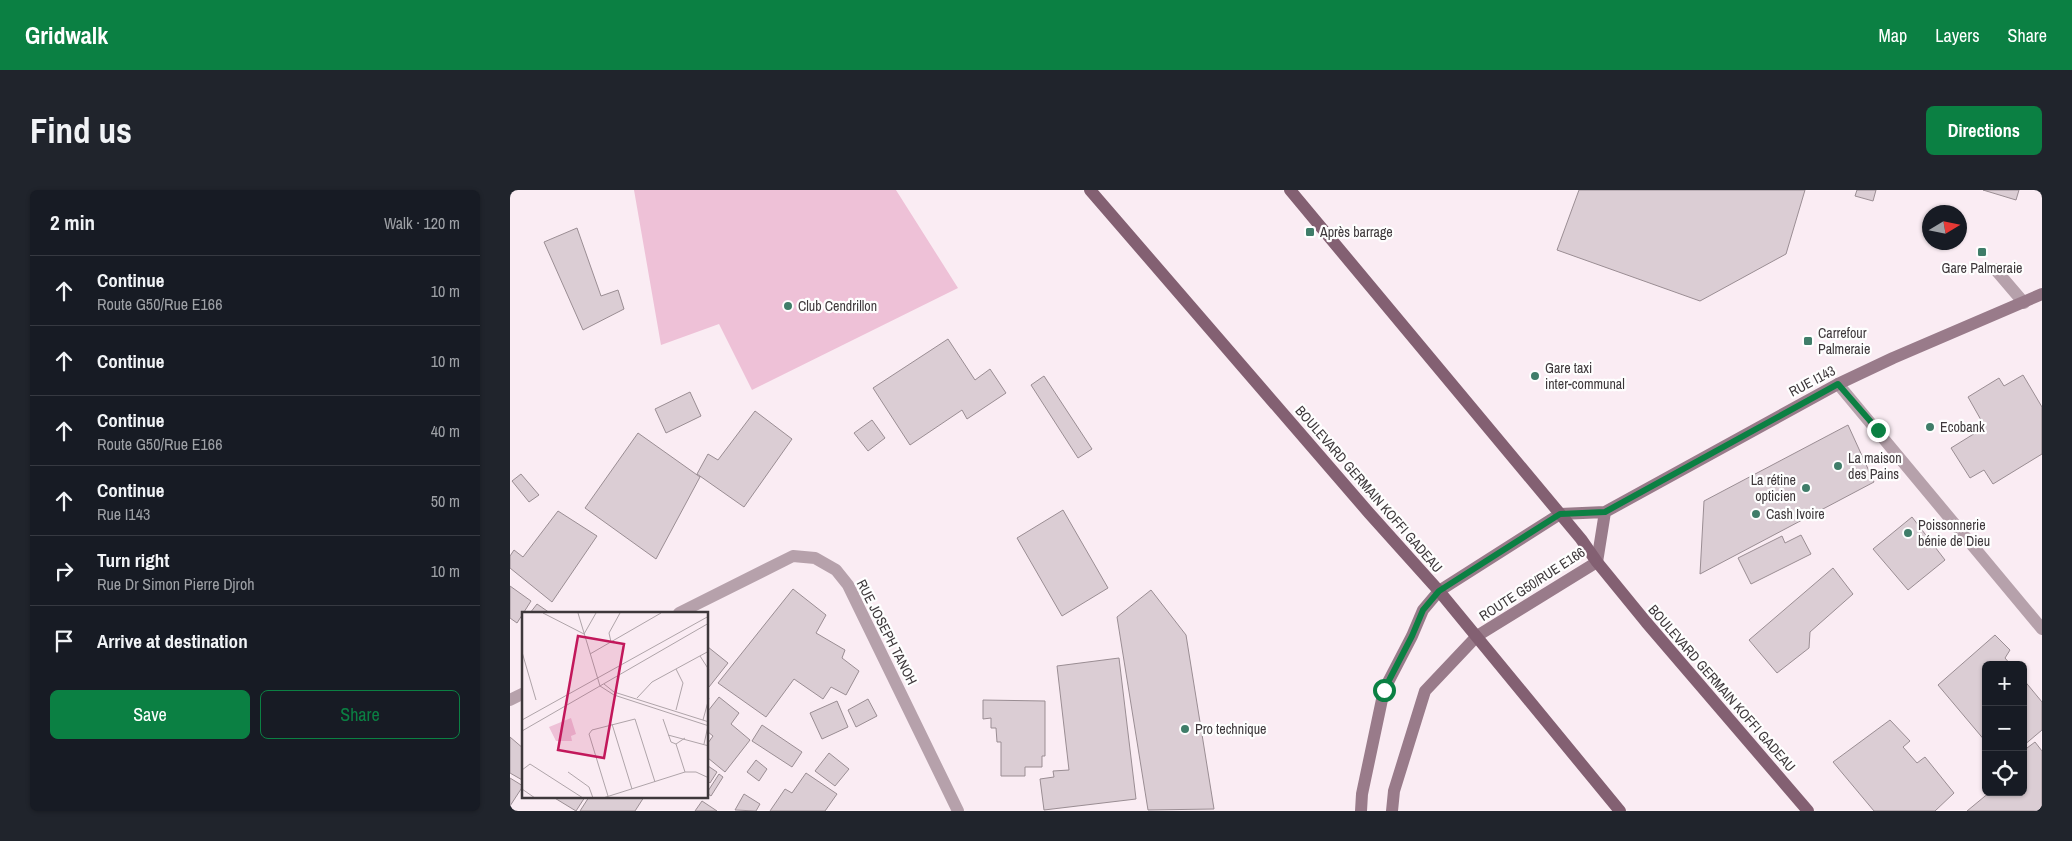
<!DOCTYPE html>
<html lang="en">
<head>
<meta charset="utf-8">
<style>
  :root { --surface:#171b24; --page:#20242c; --text:#f1f3f6; --muted:#9ea1a6; --line:#363941; --accent:#0b8043 }
  body { margin:0; font-family:"Archivo Narrow",sans-serif; background:var(--page); color:var(--text) }
  .controls { position:absolute; right:15px; bottom:15px; display:grid; overflow:hidden; border-radius:8px; box-shadow:0 1px 4px #0004 }
  .controls button { width:45px; height:45px; display:grid; place-items:center; padding:0; border:0; border-bottom:1px solid var(--line); background:var(--surface); color:var(--text); font:25px sans-serif }
  .compass { position:absolute; left:1412px; top:15px; width:45px; height:45px; border-radius:50%; background:var(--surface); box-shadow:0 1px 4px #0004; rotate:80deg }
  .stop { position:absolute; width:15px; height:15px; margin:-11px; border:4px solid #0b8043; border-radius:50%; background:#fff }
  .stop.end { background:#0b8043; border-color:#fff; box-shadow:0 1px 5px #0008 }
  .list { margin:0; padding:0; list-style:none }
  h2 { display:flex; justify-content:space-between; align-items:center; height:65px; margin:0; padding:0 20px; font-size:21px }
  h2 small { font-size:16px; font-weight:400; color:var(--muted) }
  .list li { display:grid; grid-template-columns:32px 1fr auto; gap:15px; align-items:center; box-sizing:border-box; height:70px; padding:0 20px; border-top:1px solid var(--line) }
  .list b { display:block; font-size:19px; white-space:nowrap }
  .list p { margin:0; font-size:16px; white-space:nowrap; color:var(--muted) }
  .list em { font-size:16px; font-style:normal; color:var(--muted) }
  .actions { display:flex; gap:10px; padding:15px 20px }
  .actions a { flex:1; padding:11px 0; border:1px solid var(--accent); border-radius:8px; text-align:center; font-size:18px; color:var(--accent) }
  .actions .main { background:var(--accent); color:#fff }
  .icon { flex:none; width:28px; height:28px; fill:none; stroke:currentColor; stroke-width:2; stroke-linecap:round; stroke-linejoin:round }
  .map { position:relative; flex:none; width:1532px; height:621px; overflow:hidden; border-radius:8px }
  header { display:flex; align-items:center; gap:30px; box-sizing:border-box; height:70px; padding:0 25px; background:var(--accent); color:#fff }
  header strong { font-size:24px }
  nav { display:flex; gap:28px; margin-inline-start:auto; font-size:18px }
  .intro { display:flex; align-items:center; justify-content:space-between; box-sizing:border-box; height:120px; padding:0 30px }
  h1 { margin:0; font-size:35px }
  .button { padding:12px 22px; border-radius:8px; background:var(--accent); color:#fff; font-size:18px; font-weight:700 }
  main { display:flex; gap:30px; padding:0 30px }
  aside { flex:1; background:var(--surface); border-radius:8px; box-shadow:0 1px 4px #0004 }
  .map>svg:first-child { display:block }
  .green { fill:#eec1d7 }
  .building { fill:#dbcdd4; stroke:#9a8d93 }
  .lines { fill:none; stroke-linecap:round; stroke-linejoin:round }
  .street { stroke:#b6a1ab; stroke-width:12 }
  .secondary { stroke:#997b8a; stroke-width:12 }
  .primary { stroke:#836072; stroke-width:12 }
  .route { stroke:#0b8043; stroke-width:6 }
  .poi-dot { fill:#3f7d69; stroke:#fefefe; stroke-width:2 }
  .labels { text-anchor:middle; dominant-baseline:central; stroke-width:4.5; stroke-linejoin:round; paint-order:stroke }
  .poi-label { font-size:14px; fill:#3e383b; stroke:#fefefe; text-anchor:start }
  .street-label { font-size:14px; fill:#3e383b; stroke:#fefefe }
  .inset-road { fill:none; stroke:#afa4a9; stroke-width:1 }
  .view { fill:#c2185b; fill-opacity:0.15; stroke:#c2185b; stroke-width:2.5 }
  .inset-edge { fill:none; stroke:#3e383b; stroke-width:2.5 }
</style>
</head>
<body>
<header>
<strong>Gridwalk</strong>
<nav><a>Map</a><a>Layers</a><a>Share</a></nav>
</header>
<div class="intro"><h1>Find us</h1><a class="button">Directions</a></div>
<main>
<aside>
<h2>2 min<small>Walk · 120 m</small></h2>
<ul class="list">
<li><svg class="icon" aria-label="ahead" viewBox="0 0 24 24"><path d="M12 20V5M6 11l6-6 6 6"/></svg><div><b>Continue</b><p>Route G50/Rue E166</p></div><em>10 m</em></li>
<li><svg class="icon" aria-label="ahead" viewBox="0 0 24 24"><path d="M12 20V5M6 11l6-6 6 6"/></svg><div><b>Continue</b></div><em>10 m</em></li>
<li><svg class="icon" aria-label="ahead" viewBox="0 0 24 24"><path d="M12 20V5M6 11l6-6 6 6"/></svg><div><b>Continue</b><p>Route G50/Rue E166</p></div><em>40 m</em></li>
<li><svg class="icon" aria-label="ahead" viewBox="0 0 24 24"><path d="M12 20V5M6 11l6-6 6 6"/></svg><div><b>Continue</b><p>Rue I143</p></div><em>50 m</em></li>
<li><svg class="icon" aria-label="right" viewBox="0 0 24 24"><path d="M7 20v-9h11M14 6l5 5-5 5"/></svg><div><b>Turn right</b><p>Rue Dr Simon Pierre Djroh</p></div><em>10 m</em></li>
<li><svg class="icon" aria-label="arrive" viewBox="0 0 24 24"><path d="M6 21V4h12l-3 4 3 4H6"/></svg><div><b>Arrive at destination</b></div></li>
</ul>
<div class="actions"><a class="main">Save</a><a>Share</a></div>
</aside>
<div class="map">
<svg width="1532" height="621" viewBox="0 0 1532 621">
  <rect width="100%" height="100%" fill="#faecf3"/>
  <path class="green" d="M 124,0 L 386,0 L 448,98 L 242,200 L 209,134 L 151,155 Z"/>
  <path class="building" d="M 1069,0 L 1295,0 L 1276,64 L 1190,111 L 1047,60 Z
    M 1347,0 L 1366,0 L 1363,11 L 1345,6 Z
    M 1473,0 L 1509,0 L 1506,10 Z
    M 67,38 L 91,106 L 108,100 L 114,119 L 73,140 L 34,52 Z
    M 438,149 L 465,190 L 480,179 L 496,203 L 457,229 L 452,220 L 400,255 L 363,198 Z
    M 1513,185 L 1532,217 L 1532,264 L 1483,294 L 1474,280 L 1460,288 L 1441,258 L 1475,237 L 1458,207 L 1489,188 L 1494,196 Z
    M 534,186 L 582,259 L 568,268 L 521,195 Z
    M 180,202 L 191,226 L 156,243 L 145,219 Z
    M 245,221 L 282,249 L 234,317 L 187,284 L 198,264 L 208,270 Z
    M 362,230 L 375,248 L 358,261 L 344,243 Z
    M 1338,235 L 1364,292 L 1190,384 L 1194,311 Z
    M 128,243 L 190,287 L 146,369 L 75,318 Z
    M 11,284 L 29,305 L 19,312 L 2,291 Z
    M 553,320 L 598,398 L 552,426 L 507,348 Z
    M 48,321 L 87,346 L 42,412 L 0,378 L 0,366 L 4,360 L 13,367 Z
    M 1402,327 L 1435,370 L 1398,400 L 1363,359 Z
    M 1291,345 L 1301,364 L 1241,394 L 1228,368 L 1272,346 L 1275,353 Z
    M 1323,378 L 1343,404 L 1300,442 L 1299,458 L 1267,483 L 1239,450 Z
    M 0,396 L 21,411 L 7,433 L 0,428 Z
    M 283,399 L 316,425 L 306,443 L 335,460 L 332,468 L 349,481 L 336,505 L 321,497 L 313,509 L 284,489 L 256,527 L 208,493 Z
    M 641,400 L 676,445 L 704,619 L 638,620 L 607,427 Z
    M 27,414 L 40,423 L 20,423 Z
    M 1485,445 L 1500,460 L 1495,468 L 1501,475 L 1476,475 L 1476,552 L 1428,495 Z
    M 198,457 L 218,473 L 199,497 L 198,496 Z
    M 609,468 L 626,609 L 534,620 L 530,589 L 544,587 L 543,581 L 559,580 L 547,476 Z
    M 1513,489 L 1532,512 L 1532,540 L 1513,556 Z
    M 209,507 L 229,523 L 221,534 L 240,550 L 215,582 L 198,568 L 198,553 L 203,546 L 198,542 L 198,521 Z
    M 358,509 L 367,526 L 346,537 L 338,520 Z
    M 473,510 L 535,511 L 535,566 L 532,566 L 532,577 L 515,577 L 515,586 L 491,586 L 491,552 L 487,552 L 486,538 L 481,538 L 481,528 L 473,529 Z
    M 327,511 L 338,537 L 312,549 L 300,523 Z
    M 1380,530 L 1400,551 L 1393,557 L 1407,573 L 1415,567 L 1444,603 L 1425,621 L 1364,621 L 1323,572 Z
    M 252,535 L 292,562 L 282,577 L 242,551 Z
    M 0,547 L 14,559 L 14,591 L 0,583 Z
    M 1525,552 L 1532,561 L 1532,621 L 1457,621 L 1480,602 L 1513,602 L 1513,561 Z
    M 319,563 L 339,579 L 325,596 L 305,581 Z
    M 246,570 L 257,579 L 249,591 L 237,582 Z
    M 198,576 L 207,582 L 200,593 L 198,591 Z
    M 296,583 L 327,604 L 315,621 L 260,621 L 275,599 L 282,603 Z
    M 209,584 L 213,587 L 201,606 L 198,604 L 198,601 Z
    M 0,588 L 13,596 L 0,616 Z
    M 234,604 L 250,614 L 246,621 L 225,620 Z
    M 43,607 L 75,607 L 66,621 Z
    M 79,607 L 134,607 L 125,621 L 70,621 Z
    M 192,611 L 207,621 L 185,621 Z"/>
  <g class="lines">
    <path class="street" d="M 1485,79 L 1514,113
      M 1328,194 L 1532,439
      M 169,423 L 283,366 L 305,368 L 326,380 L 338,395 L 448,621
      M 0,510 L 14,503"/>
    <path class="secondary" d="M 851,621 L 852,604 L 874,500 L 902,446 L 913,420 L 929,401 L 1050,324 L 1095,322 L 1328,194 L 1383,168 L 1532,104
      M 882,621 L 884,601 L 915,501 L 967,446 L 1087,372 L 1095,322"/>
    <path class="primary" d="M 580,0 L 859,323 L 929,401 L 1110,621
      M 780,0 L 1071,349 L 1087,372 L 1136,432 L 1298,621"/>
  </g>
  <g class="lines">
    <path class="route" d="M 874,500 L 902,446 L 913,420 L 929,401 L 1050,324 L 1095,322 L 1328,194 L 1368,240"/>
  </g>
  <g class="poi-dot">
    <rect x="795" y="37" width="10" height="10" rx="2.5"/>
    <rect x="1467" y="57" width="10" height="10" rx="2.5"/>
    <circle cx="278" cy="116" r="5"/>
    <rect x="1293" y="146" width="10" height="10" rx="2.5"/>
    <circle cx="1025" cy="186" r="5"/>
    <circle cx="1420" cy="237" r="5"/>
    <circle cx="1328" cy="276" r="5"/>
    <circle cx="1296" cy="298" r="5"/>
    <circle cx="1246" cy="324" r="5"/>
    <circle cx="1398" cy="343" r="5"/>
    <circle cx="675" cy="539" r="5"/>
  </g>
  <g class="labels">
    <g class="poi-label">
      <text x="810" y="42">Après barrage</text>
      <text x="1472" y="78" text-anchor="middle">Gare Palmeraie</text>
      <text x="288" y="116">Club Cendrillon</text>
      <text x="1308" y="143">Carrefour<tspan x="1308" dy="16">Palmeraie</tspan></text>
      <text x="1035" y="178">Gare taxi<tspan x="1035" dy="16">inter-communal</tspan></text>
      <text x="1430" y="237">Ecobank</text>
      <text x="1338" y="268">La maison<tspan x="1338" dy="16">des Pains</tspan></text>
      <text x="1286" y="290" text-anchor="end">La rétine<tspan x="1286" dy="16">opticien</tspan></text>
      <text x="1256" y="324">Cash Ivoire</text>
      <text x="1408" y="335">Poissonnerie<tspan x="1408" dy="16">bénie de Dieu</tspan></text>
      <text x="685" y="539">Pro technique</text>
    </g>
    <g class="street-label">
      <text transform="translate(1302 191) rotate(-28)">RUE I143</text>
      <text transform="translate(859 299) rotate(49)">BOULEVARD GERMAIN KOFFI GADEAU</text>
      <text transform="translate(1022 394) rotate(-33)">ROUTE G50/RUE E166</text>
      <text transform="translate(377 442) rotate(63)">RUE JOSEPH TANOH</text>
      <text transform="translate(1212 498) rotate(49)">BOULEVARD GERMAIN KOFFI GADEAU</text>
    </g>
  </g>
  <g transform="translate(12 422)">
    <rect width="186" height="186" fill="#faecf3"/>
    <path d="M 49,106 L 54,122 L 49,124 L 50,129 L 34,129 L 27,115 Z" fill="#eec1d7"/>
    <path class="inset-road" d="M 21,1 L 62,22 L 74,1M 56,1 L 78,74M 89,30 L 87,21 L 98,1M 0,40 L 14,88M 68,42 L 139,1M 178,44 L 187,58M 82,72 L 92,80 L 187,110M 78,74 L 92,83 L 187,114M 115,86 L 130,70 L 187,39M 154,98 L 161,71 L 154,57M 141,107 L 149,130 L 154,132 L 163,126M 0,108 L 187,4M 181,108 L 187,86M 90,112 L 110,177M 0,119 L 187,11M 146,123 L 187,134M 154,132 L 163,160M 182,132 L 186,114M 0,158 L 8,152 L 61,186M 46,160 L 67,175 L 71,186M 0,177 L 13,186M 86,184 L 67,122 L 70,118 L 113,107 L 133,170M 81,186 L 163,160 L 174,160 L 187,166"/>
    <path class="view" d="M 56,24 L 102,32 L 82,146 L 36,138 Z"/>
    <rect width="186" height="186" class="inset-edge"/>
  </g>
</svg>
<div class="controls">
<button>+</button>
<button>−</button>
<button><svg class="icon" aria-label="locate" viewBox="0 0 24 24"><circle cx="12" cy="12" r="6"/><path d="M12 2v4M12 18v4M2 12h4M18 12h4"/></svg></button>
</div>
<svg class="compass" viewBox="-18 -18 36 36"><path d="M0-13l5 13h-10z" fill="#e53935"/><path d="M0 13l5-13h-10z" fill="#9ea1a6"/></svg>
<div class="stop" style="left:874px;top:500px"></div>
<div class="stop end" style="left:1368px;top:240px"></div>
</div>
</main>
</body>
</html>
